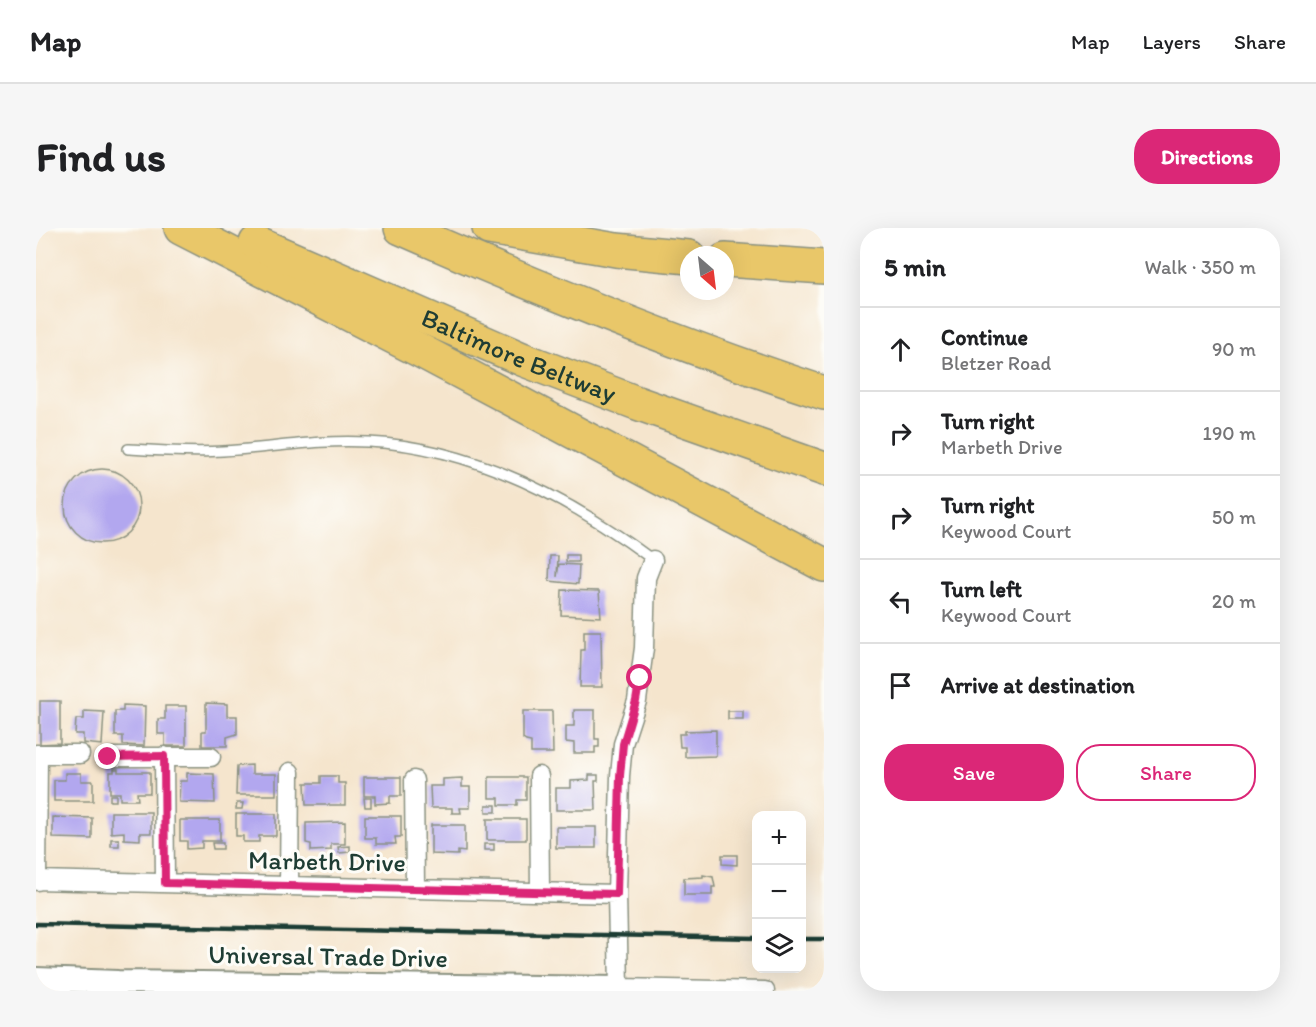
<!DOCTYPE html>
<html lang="en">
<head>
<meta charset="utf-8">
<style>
  :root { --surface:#fff; --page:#f6f6f6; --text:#202124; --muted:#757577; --line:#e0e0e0; --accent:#db2777 }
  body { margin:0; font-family:Itim,sans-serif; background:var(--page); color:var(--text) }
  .controls { position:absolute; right:18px; bottom:18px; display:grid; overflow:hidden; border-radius:12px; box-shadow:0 6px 24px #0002 }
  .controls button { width:54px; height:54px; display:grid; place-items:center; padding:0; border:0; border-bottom:2px solid var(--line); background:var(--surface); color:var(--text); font:30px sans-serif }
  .compass { position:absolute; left:644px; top:18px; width:54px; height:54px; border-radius:50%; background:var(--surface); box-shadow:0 6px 24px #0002; rotate:152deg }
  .stop { position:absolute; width:18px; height:18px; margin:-14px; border:4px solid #db2777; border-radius:50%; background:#fff }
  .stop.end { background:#db2777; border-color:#fff; box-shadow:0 2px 6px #0008 }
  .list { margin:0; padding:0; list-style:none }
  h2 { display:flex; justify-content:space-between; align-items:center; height:78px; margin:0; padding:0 24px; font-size:26px }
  h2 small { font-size:20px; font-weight:400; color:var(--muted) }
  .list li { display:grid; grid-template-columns:39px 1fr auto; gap:18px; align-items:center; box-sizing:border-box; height:84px; padding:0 24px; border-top:2px solid var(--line) }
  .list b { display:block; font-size:22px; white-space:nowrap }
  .list p { margin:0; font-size:20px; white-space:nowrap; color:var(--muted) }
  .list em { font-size:20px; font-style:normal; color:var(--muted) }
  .actions { display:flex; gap:12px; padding:18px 24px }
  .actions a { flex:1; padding:14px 0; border:2px solid var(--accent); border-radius:24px; text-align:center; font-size:21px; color:var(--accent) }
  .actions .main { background:var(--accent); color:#fff }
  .icon { flex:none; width:33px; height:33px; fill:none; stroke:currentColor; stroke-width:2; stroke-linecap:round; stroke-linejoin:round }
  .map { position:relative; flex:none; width:788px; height:763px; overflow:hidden; border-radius:24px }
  header { display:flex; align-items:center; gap:36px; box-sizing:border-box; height:84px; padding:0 30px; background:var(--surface); border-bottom:2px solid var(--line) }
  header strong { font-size:28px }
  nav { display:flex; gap:33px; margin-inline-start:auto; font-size:21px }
  .intro { display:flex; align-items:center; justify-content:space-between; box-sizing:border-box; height:144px; padding:0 36px }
  h1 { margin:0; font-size:42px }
  .button { padding:15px 27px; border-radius:24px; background:var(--accent); color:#fff; font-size:21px; font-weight:700 }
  main { display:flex; gap:36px; padding:0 36px }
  aside { flex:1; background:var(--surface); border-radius:24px; box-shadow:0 6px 24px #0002 }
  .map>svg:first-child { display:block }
  .building { fill:#b2a7ef }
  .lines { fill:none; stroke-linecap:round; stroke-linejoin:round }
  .service-casing { stroke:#8a9180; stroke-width:12 }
  .minor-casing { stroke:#8a9180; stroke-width:21 }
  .tertiary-casing { stroke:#8a9180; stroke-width:26 }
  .motorway-casing { stroke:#8a9180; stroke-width:36 }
  .service { stroke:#fff; stroke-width:9 }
  .minor { stroke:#fff; stroke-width:18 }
  .tertiary { stroke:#fff; stroke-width:22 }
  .motorway { stroke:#e9c769; stroke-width:33 }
  .rail { stroke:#1f3d34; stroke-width:4.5 }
  .route { stroke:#db2777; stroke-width:8 }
  .labels { text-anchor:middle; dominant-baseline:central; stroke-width:6; stroke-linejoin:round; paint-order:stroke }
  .street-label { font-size:26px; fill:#1f3d34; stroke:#fdfcf7 }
</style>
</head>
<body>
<header>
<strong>Map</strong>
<nav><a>Map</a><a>Layers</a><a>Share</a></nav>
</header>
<div class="intro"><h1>Find us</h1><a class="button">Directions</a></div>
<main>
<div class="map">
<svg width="788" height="763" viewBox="0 0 788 763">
  <rect width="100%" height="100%" fill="#fdfcf7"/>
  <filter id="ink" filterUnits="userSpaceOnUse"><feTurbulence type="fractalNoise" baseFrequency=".0167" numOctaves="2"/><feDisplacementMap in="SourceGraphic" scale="12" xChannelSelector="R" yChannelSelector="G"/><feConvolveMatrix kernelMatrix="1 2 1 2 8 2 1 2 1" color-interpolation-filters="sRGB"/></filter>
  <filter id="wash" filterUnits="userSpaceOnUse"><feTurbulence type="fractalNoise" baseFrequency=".008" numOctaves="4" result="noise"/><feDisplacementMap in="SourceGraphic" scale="24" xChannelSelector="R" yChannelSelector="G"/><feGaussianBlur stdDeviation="1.35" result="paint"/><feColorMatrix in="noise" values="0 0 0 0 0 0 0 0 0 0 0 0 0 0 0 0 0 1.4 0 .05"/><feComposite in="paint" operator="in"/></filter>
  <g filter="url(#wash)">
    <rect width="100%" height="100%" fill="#f5e5cd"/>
    <g id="blocks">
      <path class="building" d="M29 278a37 37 0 1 1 74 0a37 37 0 1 1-74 0Z
        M 530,327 L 542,327 L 542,334 L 530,334 Z
        M 514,328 L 522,328 L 521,349 L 523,336 L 543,337 L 542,356 L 513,353 Z
        M 526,362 L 563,363 L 565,389 L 525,387 Z
        M 548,403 L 565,403 L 566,459 L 544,459 L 545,422 L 548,422 Z
        M 4,473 L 24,473 L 24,515 L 4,516 Z
        M 170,475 L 191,476 L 191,488 L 201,488 L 201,506 L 191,509 L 191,518 L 166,518 L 166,503 L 170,503 Z
        M 87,477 L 109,478 L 108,518 L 87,517 L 87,508 L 79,508 L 79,483 L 87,483 Z
        M 129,478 L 150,478 L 150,518 L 129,518 L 129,506 L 122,506 L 122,491 L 129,491 Z
        M 538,482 L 559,482 L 559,511 L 563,511 L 563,519 L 559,519 L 559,525 L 538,525 L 538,515 L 530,514 L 530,498 L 538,498 Z
        M 48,483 L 68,484 L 66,517 L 47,515 L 47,506 L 39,506 L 40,491 L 48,491 Z
        M 487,483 L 516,483 L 517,525 L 495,525 L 495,514 L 490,513 L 487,511 Z
        M 692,483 L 707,483 L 707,491 L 692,491 Z
        M 680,502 L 680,528 L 649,529 L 649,519 L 644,519 L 643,506 L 649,506 L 649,503 Z
        M 216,537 L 216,546 L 240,546 L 240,567 L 200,567 L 201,538 Z
        M 78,541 L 82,541 L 82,544 L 114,544 L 114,565 L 101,565 L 102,572 L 84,572 L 84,565 L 74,565 L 74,544 L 78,544 Z
        M 29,545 L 45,545 L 45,553 L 57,553 L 57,573 L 18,573 L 18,552 L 29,552 Z
        M 151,545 L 178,546 L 179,575 L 143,574 L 144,553 L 151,553 Z
        M 553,547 L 562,547 L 562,553 L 559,553 L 560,582 L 520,582 L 520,560 L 535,560 L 535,553 L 553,552 Z
        M 285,548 L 302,548 L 302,555 L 309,555 L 309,577 L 270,577 L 269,555 L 285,555 Z
        M 328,549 L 365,549 L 365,568 L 354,568 L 354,575 L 339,576 L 339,568 L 328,568 Z
        M 453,549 L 490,549 L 490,572 L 481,572 L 481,577 L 463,577 L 463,570 L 453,570 Z
        M 426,550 L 426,559 L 434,559 L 434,580 L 424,580 L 425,585 L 416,585 L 416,580 L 395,580 L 394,558 L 407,558 L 407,551 Z
        M 74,567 L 80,567 L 80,573 L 74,573 Z
        M 328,570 L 335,570 L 335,579 L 329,579 Z
        M 201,575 L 207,575 L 206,581 L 200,581 Z
        M 450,577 L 460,577 L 460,584 L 450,584 Z
        M 75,584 L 115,584 L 115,605 L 104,605 L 104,612 L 88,611 L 88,604 L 75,605 Z
        M 200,586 L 240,586 L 240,608 L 223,608 L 223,614 L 207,614 L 207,608 L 200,608 Z
        M 329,588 L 365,588 L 365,609 L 359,609 L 360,616 L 340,616 L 340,610 L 329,610 Z
        M 17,589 L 56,590 L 56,611 L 17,610 Z
        M 451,591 L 490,591 L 490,612 L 451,612 Z
        M 144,592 L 184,592 L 184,613 L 166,613 L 166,620 L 151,621 L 151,613 L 144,613 Z
        M 309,594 L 309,616 L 295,616 L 295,622 L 275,623 L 275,616 L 270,615 L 270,595 Z
        M 395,597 L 429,597 L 429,624 L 422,623 L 422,627 L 395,626 Z
        M 520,599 L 560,599 L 560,620 L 520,620 Z
        M 75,611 L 83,611 L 83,618 L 75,618 Z
        M 176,615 L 187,615 L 187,621 L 177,621 Z
        M 448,616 L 458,616 L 458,622 L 448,622 Z
        M 314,618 L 314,624 L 303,625 L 302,619 Z
        M 686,627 L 701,627 L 701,637 L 686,636 Z
        M 667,647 L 677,649 L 679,659 L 676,659 L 676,667 L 648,667 L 648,650 L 667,649 Z"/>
    </g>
  </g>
  <g filter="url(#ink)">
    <use href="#blocks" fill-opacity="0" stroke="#8a9180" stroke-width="1.5"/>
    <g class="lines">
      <g class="service-casing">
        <path id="service" d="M 92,221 C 124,223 155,225 187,223 C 236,220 284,211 332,214 C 437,219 534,270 617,332"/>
      </g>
      <g class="minor-casing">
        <path id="minor" d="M 617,332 L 610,350 L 608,420 L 604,450 L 601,473 L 587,516 L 584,548 L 581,666 L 583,760 L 729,763
          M 0,526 L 44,526
          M 128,528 L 129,655
          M 72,529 L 175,529
          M 503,548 L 504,664
          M 378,552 L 379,660
          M 0,652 L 581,666
          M 1,653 L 2,526
          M 253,658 L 254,544"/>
      </g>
      <g class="tertiary-casing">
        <path id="tertiary" d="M 0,751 L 82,754 L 583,760 L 584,763"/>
      </g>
      <g class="motorway-casing">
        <g id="motorway">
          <path d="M 145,0 L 387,124 L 788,337"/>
          <path d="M 365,0 C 504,61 644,118 788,165"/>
          <path d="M 453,0 L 580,22 L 653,29"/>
          <path id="s1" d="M 220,15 L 486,131 L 601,175 L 788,241"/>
          <path d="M 689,32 L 788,39"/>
        </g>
      </g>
      <use href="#service" class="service"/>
      <use href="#minor" class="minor"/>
      <use href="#tertiary" class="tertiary"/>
      <use href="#motorway" class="motorway"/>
      <path class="rail" d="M 0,696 L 720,710
        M 766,711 L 788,711"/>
    </g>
  </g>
  <g class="lines" filter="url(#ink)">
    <path class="route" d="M 72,529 L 128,528 L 129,655 L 581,666 L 584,548 L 587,516 L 600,473 L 604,450"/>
  </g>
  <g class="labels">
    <g class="street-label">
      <text stroke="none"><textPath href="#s1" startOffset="286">Baltimore Beltway</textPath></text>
      <text transform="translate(291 633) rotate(1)">Marbeth Drive</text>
      <text transform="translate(292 728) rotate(1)">Universal Trade Drive</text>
    </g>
  </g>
</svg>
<div class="controls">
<button>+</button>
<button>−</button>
<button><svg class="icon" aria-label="layers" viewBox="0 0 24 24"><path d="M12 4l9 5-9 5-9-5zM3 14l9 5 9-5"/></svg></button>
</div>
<svg class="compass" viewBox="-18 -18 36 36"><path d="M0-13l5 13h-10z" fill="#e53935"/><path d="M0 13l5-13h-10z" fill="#757577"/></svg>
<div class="stop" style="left:604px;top:450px"></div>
<div class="stop end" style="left:72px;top:529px"></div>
</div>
<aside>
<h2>5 min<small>Walk · 350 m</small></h2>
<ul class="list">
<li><svg class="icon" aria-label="ahead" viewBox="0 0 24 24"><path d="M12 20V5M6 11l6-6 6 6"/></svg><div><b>Continue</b><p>Bletzer Road</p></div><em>90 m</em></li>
<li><svg class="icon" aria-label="right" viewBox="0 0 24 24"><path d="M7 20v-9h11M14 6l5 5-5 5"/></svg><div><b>Turn right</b><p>Marbeth Drive</p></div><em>190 m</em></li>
<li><svg class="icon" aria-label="right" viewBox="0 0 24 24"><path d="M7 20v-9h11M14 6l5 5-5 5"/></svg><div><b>Turn right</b><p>Keywood Court</p></div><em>50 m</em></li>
<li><svg class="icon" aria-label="left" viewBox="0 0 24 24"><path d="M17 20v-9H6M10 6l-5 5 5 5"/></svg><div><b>Turn left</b><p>Keywood Court</p></div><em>20 m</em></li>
<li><svg class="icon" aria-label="arrive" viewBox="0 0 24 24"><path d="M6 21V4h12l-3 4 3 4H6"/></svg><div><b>Arrive at destination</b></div></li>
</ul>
<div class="actions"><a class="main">Save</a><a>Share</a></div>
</aside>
</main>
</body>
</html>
